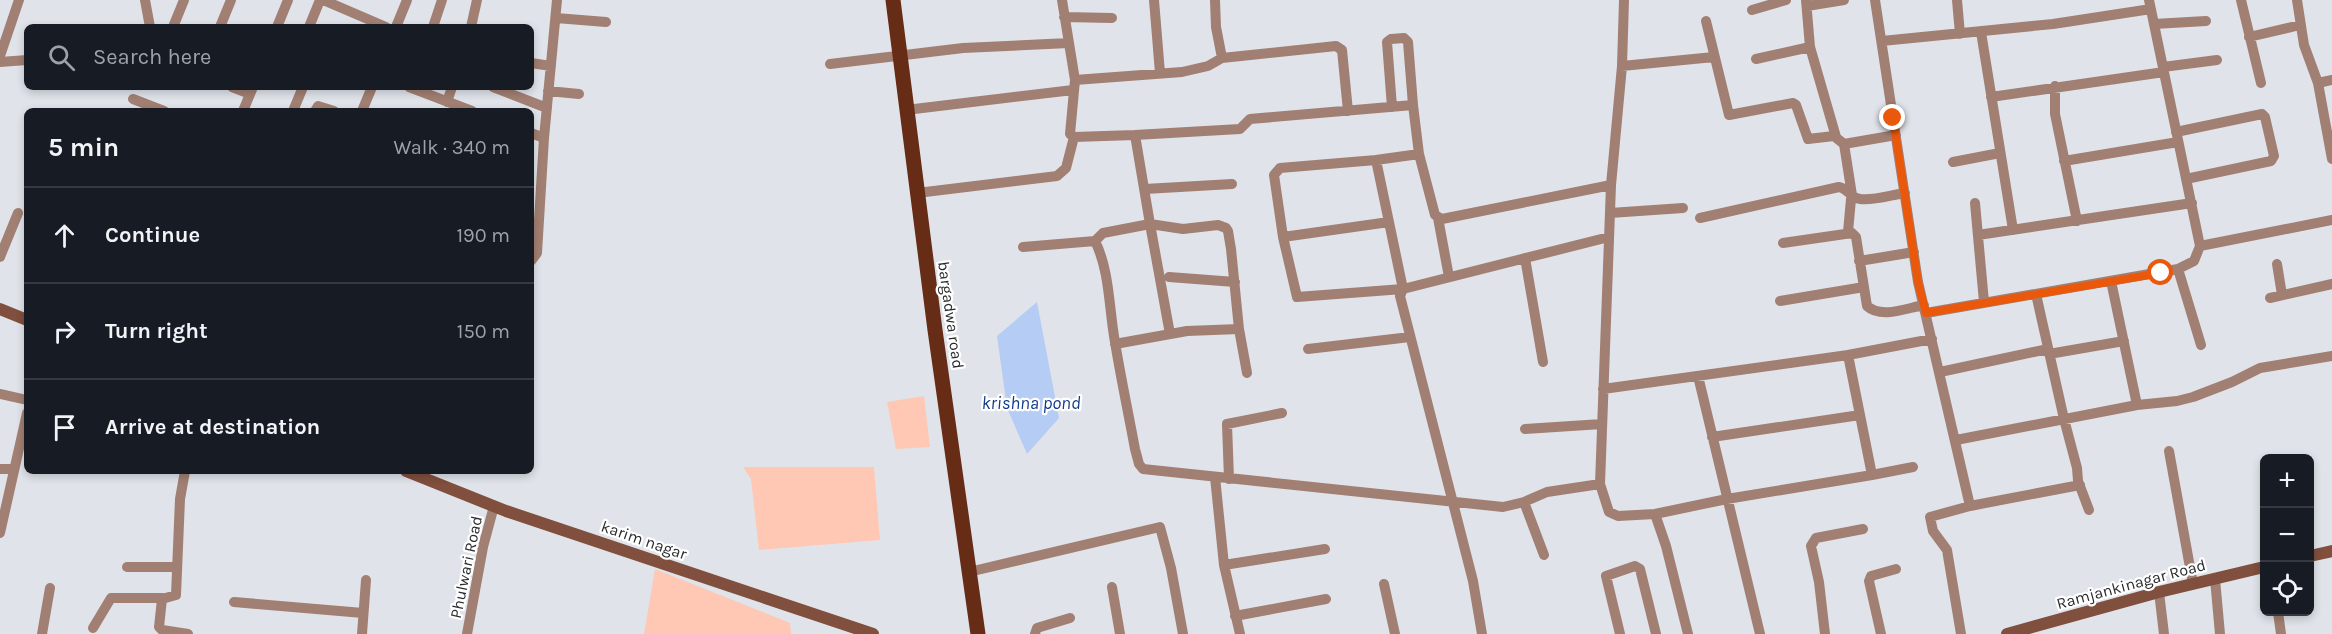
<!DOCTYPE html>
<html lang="en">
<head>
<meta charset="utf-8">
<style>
  :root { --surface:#171b24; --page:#242831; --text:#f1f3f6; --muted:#9ea1a6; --line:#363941 }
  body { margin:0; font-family:Karla,sans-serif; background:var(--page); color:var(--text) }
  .controls { position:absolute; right:18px; bottom:18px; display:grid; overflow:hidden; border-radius:9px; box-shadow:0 3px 9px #0003 }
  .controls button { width:54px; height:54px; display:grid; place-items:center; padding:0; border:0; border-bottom:2px solid var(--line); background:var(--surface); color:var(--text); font:30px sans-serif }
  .stop { position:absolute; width:18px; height:18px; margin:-14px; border:4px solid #ea580c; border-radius:50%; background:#fff }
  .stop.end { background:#ea580c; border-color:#fff; box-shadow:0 2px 6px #0008 }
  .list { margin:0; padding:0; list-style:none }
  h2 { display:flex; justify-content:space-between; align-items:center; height:78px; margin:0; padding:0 24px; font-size:26px }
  h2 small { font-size:20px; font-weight:400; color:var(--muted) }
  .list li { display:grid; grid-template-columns:39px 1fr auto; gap:18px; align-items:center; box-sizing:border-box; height:96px; padding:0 24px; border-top:2px solid var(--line) }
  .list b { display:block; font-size:22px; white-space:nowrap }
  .list em { font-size:20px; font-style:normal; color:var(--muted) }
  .icon { flex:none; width:33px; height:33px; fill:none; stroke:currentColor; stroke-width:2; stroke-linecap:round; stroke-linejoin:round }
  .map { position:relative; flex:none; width:2332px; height:634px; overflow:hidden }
  .search { position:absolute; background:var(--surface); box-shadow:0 3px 9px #0003; left:24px; top:24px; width:510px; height:66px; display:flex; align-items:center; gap:15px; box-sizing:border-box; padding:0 21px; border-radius:9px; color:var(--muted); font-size:22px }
  .panel { position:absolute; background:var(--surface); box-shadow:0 3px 9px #0003; left:24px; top:108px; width:510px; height:366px; border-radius:9px }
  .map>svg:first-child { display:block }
  .green { fill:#fec8b4 }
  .water { fill:#b5ccf5 }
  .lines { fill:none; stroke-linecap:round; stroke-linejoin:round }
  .street { stroke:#a27f73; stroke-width:10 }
  .secondary { stroke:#804f3d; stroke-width:12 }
  .primary { stroke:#662c16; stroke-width:15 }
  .route { stroke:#ea580c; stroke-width:8 }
  .labels { text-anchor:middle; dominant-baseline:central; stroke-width:4.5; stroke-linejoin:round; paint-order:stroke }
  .street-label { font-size:16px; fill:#292b2d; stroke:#fff }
  .water-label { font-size:18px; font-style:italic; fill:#133b87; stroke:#fff }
</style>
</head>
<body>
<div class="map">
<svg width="2332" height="634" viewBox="0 0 2332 634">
  <rect width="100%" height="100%" fill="#e0e4ea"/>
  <path class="green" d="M 924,396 L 930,447 L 896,449 L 887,402 Z
    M 743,467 L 874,467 L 880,540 L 759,550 L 751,479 Z
    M 655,569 L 790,623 L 791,634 L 644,634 Z"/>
  <path class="water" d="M 1037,302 L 1059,418 L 1027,454 L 1007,408 L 997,336 Z"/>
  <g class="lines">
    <path class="street" d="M 145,0 L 150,27
      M 323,0 L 386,27
      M 1062,0 L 1075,80 L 1070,134 L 1074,137 L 1135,135 L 1150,224 L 1103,233 L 1095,241
      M 1154,0 L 1160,73
      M 1215,0 L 1216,27 L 1222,58
      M 1624,0 L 1622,66 L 1611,185 L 1600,484 L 1609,512 L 1618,516 L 1655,514 L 1727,499 L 1872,475 L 1848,355
      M 1806,0 L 1810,47 L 1836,137
      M 1875,0 L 1918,282 L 1970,506
      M 1957,0 L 1960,34
      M 2149,0 L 2200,246
      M 2241,0 L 2261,83
      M 2297,0 L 2304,45 L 2318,83 L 2332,159
      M 1807,6 L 1844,0
      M 1752,10 L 1786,0
      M 1064,17 L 1112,18
      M 556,18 L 606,22
      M 1706,21 L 1729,115 L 1793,103 L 1796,105 L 1808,139 L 1834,136 L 1844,144
      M 2154,24 L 2206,21
      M 173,27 L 184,0
      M 220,27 L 231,0
      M 277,27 L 288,0
      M 309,27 L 320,0
      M 396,27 L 407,0
      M 433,27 L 442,0
      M 471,27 L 477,0
      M 1981,32 L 2013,230
      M 2249,37 L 2300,25
      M 1882,41 L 2053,24 L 2151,9
      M 0,56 L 19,0
      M 1756,59 L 1810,47
      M 0,62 L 27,60
      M 531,63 L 551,66
      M 830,64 L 963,48 L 1069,43
      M 1622,66 L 1714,57
      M 2163,67 L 2217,60
      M 1075,80 L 1182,72 L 1208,66 L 1222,58 L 1336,46 L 1342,50 L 1348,111
      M 2318,83 L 2332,80
      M 2055,86 L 2055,114 L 2077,221
      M 232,87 L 250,94
      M 409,87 L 472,111
      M 493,87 L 547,108
      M 548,91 L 579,94
      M 1991,97 L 2164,72
      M 133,99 L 164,111
      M 447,102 L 452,87
      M 1392,107 L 1387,42 L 1391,39 L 1404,38 L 1408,42 L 1413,105
      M 906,110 L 1073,90
      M 243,111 L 253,87
      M 293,111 L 303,87
      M 315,111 L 318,106 L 334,111
      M 362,111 L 372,87
      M 2176,132 L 2262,114 L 2265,117 L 2274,156 L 2271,161 L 2186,179
      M 531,133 L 544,138
      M 1135,135 L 1240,129 L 1250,119 L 1413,105 L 1419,154 L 1435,215 L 1442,219 L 1611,185
      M 1376,160 L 1403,289 L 1297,297 L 1283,237 L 1274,175 L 1280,168 Z
      M 1376,160 L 1419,154
      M 2064,161 L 2178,142
      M 1953,162 L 2000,153
      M 1145,189 L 1232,184
      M 917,193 L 1057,176 L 1066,168 L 1074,137
      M 1852,195 L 1844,144 L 1896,135
      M 1975,203 L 1984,302
      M 1610,213 L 1683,208
      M 1438,218 L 1449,277
      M 1700,218 L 1839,187 C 1847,188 1851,198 1860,199 C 1873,201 1891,195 1905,193
      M 1848,232 L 1851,199
      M 1978,235 L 2192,203
      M 1283,237 L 1389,222
      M 1783,243 L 1852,233 L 1856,237 L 1867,306 C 1881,319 1907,308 1924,305
      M 1023,247 L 1095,241 C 1109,269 1109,305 1114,336 C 1120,374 1128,411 1135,449 L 1139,464 L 1143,469 L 1503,507 L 1524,502 L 1544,555
      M 0,257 L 18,213
      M 1525,258 L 1543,362
      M 531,261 L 537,253 L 544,138 L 557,0
      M 1859,261 L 1914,252
      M 2277,264 L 2282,295
      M 2178,269 L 2201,345
      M 1169,277 L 1235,282
      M 2111,281 L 2137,405
      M 2036,294 L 2064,419 L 2077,468 L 2078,481 L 2089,510
      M 2270,298 L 2332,284
      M 1780,301 L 1864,287
      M 1926,313 L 2178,269 L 2194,261 L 2200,246 L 2332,220
      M 1170,334 L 1150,224 L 1183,229 L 1218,225 L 1226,228 L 1228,231 L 1231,249 L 1239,329 L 1247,373
      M 1115,344 L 1187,331 L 1239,329
      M 1308,349 L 1410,337
      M 2049,354 L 2124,341
      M 1940,372 L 2048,349
      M 1698,376 L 1760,634
      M 1603,389 L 1848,355 L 1932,339
      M 1,394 L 27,400
      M 1525,429 L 1602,424
      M 1712,437 L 1860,415
      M 1956,440 L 2137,405 L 2177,401 L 2193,397 L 2232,382 L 2260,368 L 2332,356
      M 2169,451 L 2193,584
      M 0,469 L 14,469
      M 185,471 L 180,499 L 176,595 L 162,599 L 159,627 L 162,630 L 188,634
      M 1872,475 L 1913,467
      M 1215,477 L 1224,565 L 1240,634
      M 1229,479 L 1227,424 L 1282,413
      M 1524,502 L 1547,492 L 1600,484
      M 1655,514 L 1666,546 L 1688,634
      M 0,533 L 27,413
      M 1224,565 L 1325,549
      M 127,567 L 177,567
      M 969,572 L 1160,527 L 1171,568 L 1183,634
      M 2215,579 L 2220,634
      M 1384,584 L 1395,634
      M 1112,587 L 1120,634
      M 2159,592 L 2164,634
      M 234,602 L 363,613
      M 2278,612 L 2281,634
      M 1235,616 L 1326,599
      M 93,628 L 111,598 L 163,598
      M 42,634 L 50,588
      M 362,634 L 366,580
      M 467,634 L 483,547 L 494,506
      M 1035,634 L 1037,628 L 1070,618
      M 1482,634 L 1473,581 L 1400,296 L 1403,289 L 1609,237
      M 1620,634 L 1606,576 L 1635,566 L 1640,569 L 1656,634
      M 1825,634 L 1819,582 L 1811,546 L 1816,538 L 1863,529
      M 1881,634 L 1869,581 L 1871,576 L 1896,569
      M 1961,634 L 1947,550 L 1933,531 L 1930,517 L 1970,506 L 2080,485"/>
    <path class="secondary" d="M 0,309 L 27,320
      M 406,471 L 506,511 L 873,634
      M 2310,556 L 2332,551
      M 2007,634 L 2159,592 L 2264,567"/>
    <path class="primary" d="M 893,0 L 935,330 L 978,634"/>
  </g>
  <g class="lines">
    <path class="route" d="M 1893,118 L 1918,282 L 1926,313 L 2161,273"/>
  </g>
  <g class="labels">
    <g class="street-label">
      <text transform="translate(951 315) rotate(82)">bargadwa road</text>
      <text transform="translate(644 540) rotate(19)">karim nagar</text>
      <text transform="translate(466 567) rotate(-78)">Phulwari Road</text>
      <text transform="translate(2131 584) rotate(-15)">Ramjankinagar Road</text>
    </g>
    <g class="water-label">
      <text x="1031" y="403">krishna pond</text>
    </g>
  </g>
</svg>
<div class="controls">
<button>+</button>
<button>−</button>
<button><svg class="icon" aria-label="locate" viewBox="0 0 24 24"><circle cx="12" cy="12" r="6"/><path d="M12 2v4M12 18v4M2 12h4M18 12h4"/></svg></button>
</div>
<div class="stop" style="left:2161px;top:273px"></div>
<div class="stop end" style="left:1893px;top:118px"></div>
<div class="search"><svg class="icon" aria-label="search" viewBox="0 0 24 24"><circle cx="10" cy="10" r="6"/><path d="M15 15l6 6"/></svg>Search here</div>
<section class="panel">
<h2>5 min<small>Walk · 340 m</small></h2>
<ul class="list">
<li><svg class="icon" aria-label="ahead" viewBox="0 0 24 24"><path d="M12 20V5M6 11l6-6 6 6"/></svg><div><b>Continue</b></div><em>190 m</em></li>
<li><svg class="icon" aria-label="right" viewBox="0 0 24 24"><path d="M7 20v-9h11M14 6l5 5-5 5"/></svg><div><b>Turn right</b></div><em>150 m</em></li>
<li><svg class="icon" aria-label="arrive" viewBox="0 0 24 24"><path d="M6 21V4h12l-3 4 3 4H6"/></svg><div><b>Arrive at destination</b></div></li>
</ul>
</section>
</div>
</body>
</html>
